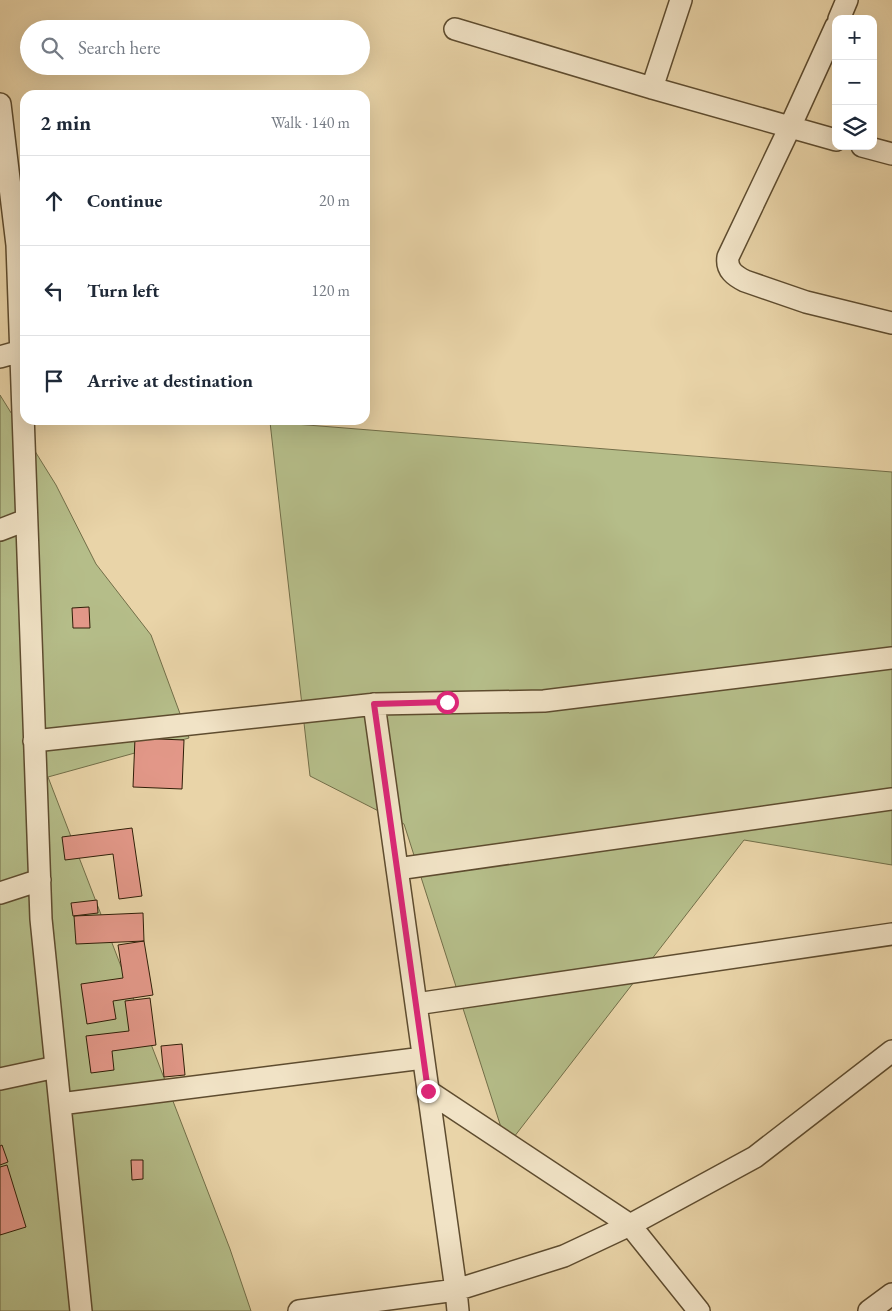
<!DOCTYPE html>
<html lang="en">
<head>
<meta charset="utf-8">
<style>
  :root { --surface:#fff; --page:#f2f2f3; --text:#1f2937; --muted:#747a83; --line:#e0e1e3 }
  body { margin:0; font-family:"EB Garamond",serif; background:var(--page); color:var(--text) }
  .controls { position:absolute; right:15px; top:15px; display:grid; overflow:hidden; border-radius:10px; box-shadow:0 5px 20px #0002 }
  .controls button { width:45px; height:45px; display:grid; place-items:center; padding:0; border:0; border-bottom:1px solid var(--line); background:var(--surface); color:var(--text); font:25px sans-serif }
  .stop { position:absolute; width:15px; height:15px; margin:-11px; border:4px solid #db2777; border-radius:50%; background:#fff }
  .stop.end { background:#db2777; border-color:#fff; box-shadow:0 1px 5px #0008 }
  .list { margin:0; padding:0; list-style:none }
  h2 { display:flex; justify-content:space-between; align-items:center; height:65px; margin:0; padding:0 20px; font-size:21px }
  h2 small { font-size:16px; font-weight:400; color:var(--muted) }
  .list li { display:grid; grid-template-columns:32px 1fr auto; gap:15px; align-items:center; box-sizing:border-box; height:90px; padding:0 20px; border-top:1px solid var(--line) }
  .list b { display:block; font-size:19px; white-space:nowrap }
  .list em { font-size:16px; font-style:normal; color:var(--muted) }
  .icon { flex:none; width:28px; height:28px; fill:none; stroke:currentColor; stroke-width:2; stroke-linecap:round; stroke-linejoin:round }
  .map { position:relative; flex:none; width:892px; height:1311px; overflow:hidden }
  .search { position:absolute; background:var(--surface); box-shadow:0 5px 20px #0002; left:20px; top:20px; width:350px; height:55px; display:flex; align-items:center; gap:12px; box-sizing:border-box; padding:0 18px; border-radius:28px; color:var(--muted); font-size:19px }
  .panel { position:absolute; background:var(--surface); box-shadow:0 5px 20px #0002; left:20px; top:90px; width:350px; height:335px; border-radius:15px }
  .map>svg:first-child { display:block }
  .green { fill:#b5bd89; stroke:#726e48 }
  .building { fill:#e39889; stroke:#2f1e07 }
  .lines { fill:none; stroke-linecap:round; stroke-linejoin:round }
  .street-casing { stroke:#5e4c2f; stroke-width:24 }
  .street { stroke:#f1e3c6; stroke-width:21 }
  .route { stroke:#db2777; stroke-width:6 }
</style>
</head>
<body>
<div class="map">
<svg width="892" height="1311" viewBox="0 0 892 1311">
  <rect width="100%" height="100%" fill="#e9d4a8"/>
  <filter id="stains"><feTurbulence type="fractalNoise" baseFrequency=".004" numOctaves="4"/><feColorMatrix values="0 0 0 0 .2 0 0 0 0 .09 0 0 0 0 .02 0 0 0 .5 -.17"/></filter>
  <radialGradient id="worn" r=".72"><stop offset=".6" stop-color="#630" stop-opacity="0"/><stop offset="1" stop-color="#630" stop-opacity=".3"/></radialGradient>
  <path class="green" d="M 0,395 L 56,485 L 96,564 L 151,635 L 189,738 L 48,777 L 230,1249 L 251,1311 L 0,1311 Z
    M 270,422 L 892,472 L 892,865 L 744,840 L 507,1146 L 404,824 L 310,776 Z"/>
  <path class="building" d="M 89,607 L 90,628 L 73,628 L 72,608 Z
    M 135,738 L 184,740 L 182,789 L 133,787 Z
    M 132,828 L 142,896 L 119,899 L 113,854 L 65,860 L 62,837 Z
    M 97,900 L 98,913 L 73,916 L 71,903 Z
    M 143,913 L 144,941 L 76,944 L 74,916 Z
    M 144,941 L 153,995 L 113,1001 L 116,1019 L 87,1024 L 81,984 L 123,978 L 118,945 Z
    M 150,998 L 156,1045 L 112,1051 L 114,1070 L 91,1073 L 86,1036 L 129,1031 L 125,1001 Z
    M 182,1044 L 185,1075 L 164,1077 L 161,1046 Z
    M 2,1145 L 8,1162 L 0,1165 L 0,1146 Z
    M 131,1160 L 143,1160 L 143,1179 L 132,1180 Z
    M 7,1165 L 26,1227 L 0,1235 L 0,1167 Z"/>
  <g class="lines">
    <g class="street-casing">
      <path id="street" d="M 839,19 L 847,0
        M 836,26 L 790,127 L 836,140
        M 455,29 L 652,88 L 790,127 L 728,257 C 726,270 735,276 745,281 L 806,302 L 892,323
        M 652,88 L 681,0
        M 0,104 L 17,245 L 41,919 L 81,1311
        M 862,146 L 892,154
        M 0,357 L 21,351
        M 0,530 L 26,520
        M 34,741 L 376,704 L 544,701 L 892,658
        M 397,869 L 892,799
        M 0,893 L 40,880
        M 416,1004 L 892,934
        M 0,1079 L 56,1067
        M 428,1091 L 630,1225 L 699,1311
        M 60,1104 L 423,1058
        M 299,1311 L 456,1290 L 374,704
        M 458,1311 L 456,1290 L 564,1256 L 630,1225 L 755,1157 L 892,1051
        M 869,1311 L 892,1294"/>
    </g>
    <use href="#street" class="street"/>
  </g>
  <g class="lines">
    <path class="route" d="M 428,1091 L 374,704 L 447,702"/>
  </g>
  <rect width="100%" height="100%" filter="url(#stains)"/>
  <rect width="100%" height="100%" fill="url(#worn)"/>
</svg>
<div class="controls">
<button>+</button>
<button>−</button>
<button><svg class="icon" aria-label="layers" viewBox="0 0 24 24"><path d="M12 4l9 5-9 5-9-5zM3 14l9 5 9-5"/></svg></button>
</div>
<div class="stop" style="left:447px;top:702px"></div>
<div class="stop end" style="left:428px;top:1091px"></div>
<div class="search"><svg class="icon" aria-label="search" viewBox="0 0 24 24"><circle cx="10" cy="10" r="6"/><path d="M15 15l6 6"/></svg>Search here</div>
<section class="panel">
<h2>2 min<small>Walk · 140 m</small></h2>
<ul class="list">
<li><svg class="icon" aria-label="ahead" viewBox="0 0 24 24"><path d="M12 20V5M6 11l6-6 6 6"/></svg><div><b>Continue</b></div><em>20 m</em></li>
<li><svg class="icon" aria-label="left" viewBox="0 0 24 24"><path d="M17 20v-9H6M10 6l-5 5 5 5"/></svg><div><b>Turn left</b></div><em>120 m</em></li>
<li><svg class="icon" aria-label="arrive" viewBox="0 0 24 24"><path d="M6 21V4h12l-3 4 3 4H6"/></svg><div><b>Arrive at destination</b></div></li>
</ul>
</section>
</div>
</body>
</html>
